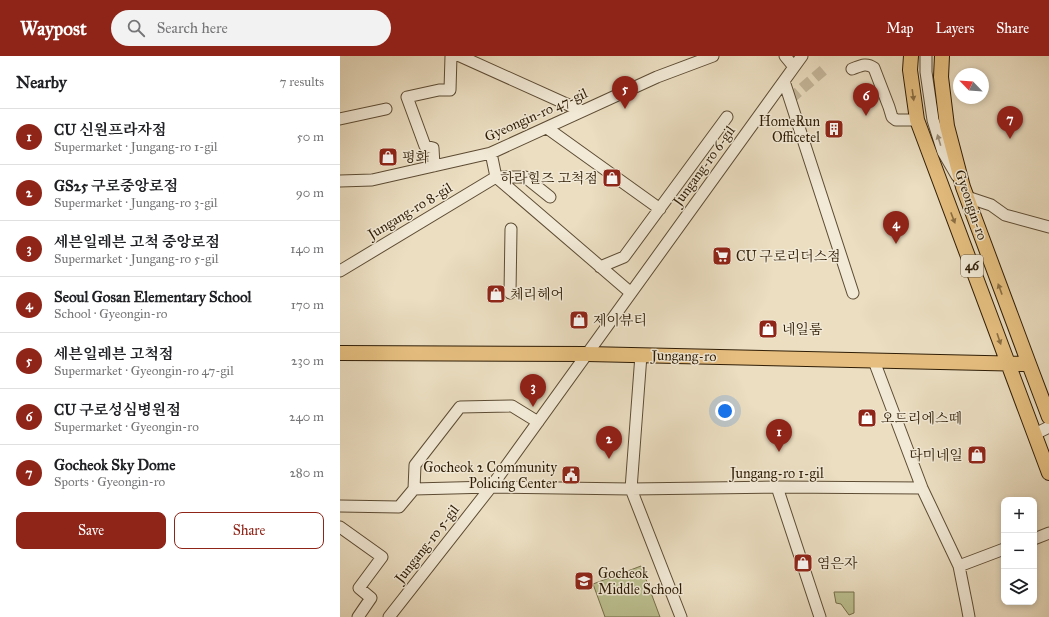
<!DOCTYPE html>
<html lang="en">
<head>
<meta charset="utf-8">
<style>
  :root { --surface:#fff; --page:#f2f2f2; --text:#202124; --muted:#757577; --line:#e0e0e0; --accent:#8f2418 }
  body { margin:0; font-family:"IM FELL Great Primer","Noto Serif KR",serif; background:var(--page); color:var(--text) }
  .controls { position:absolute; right:12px; bottom:12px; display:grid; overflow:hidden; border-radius:8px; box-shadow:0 2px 6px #0003 }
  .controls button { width:36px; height:36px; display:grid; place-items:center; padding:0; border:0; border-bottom:1px solid var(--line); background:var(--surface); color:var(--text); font:20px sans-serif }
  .compass { position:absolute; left:613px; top:12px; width:36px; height:36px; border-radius:50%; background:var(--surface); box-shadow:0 2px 6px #0003; rotate:295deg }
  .you { position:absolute; left:385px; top:355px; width:14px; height:14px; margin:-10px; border:3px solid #fff; border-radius:50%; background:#1a73e8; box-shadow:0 0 0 6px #1a73e833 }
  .badge { display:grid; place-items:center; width:26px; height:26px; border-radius:50%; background:var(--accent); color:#fff; font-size:13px; font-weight:700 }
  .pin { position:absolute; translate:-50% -33px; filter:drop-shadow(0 1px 2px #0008) }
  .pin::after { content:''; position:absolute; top:21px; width:14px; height:12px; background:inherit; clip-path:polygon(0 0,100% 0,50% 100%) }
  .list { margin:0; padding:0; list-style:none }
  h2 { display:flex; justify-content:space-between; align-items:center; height:52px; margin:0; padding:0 16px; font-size:17px }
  h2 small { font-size:13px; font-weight:400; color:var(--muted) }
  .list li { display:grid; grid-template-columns:26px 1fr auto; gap:12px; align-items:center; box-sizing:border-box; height:56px; padding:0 16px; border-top:1px solid var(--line) }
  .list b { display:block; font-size:15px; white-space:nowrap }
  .list p { margin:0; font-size:13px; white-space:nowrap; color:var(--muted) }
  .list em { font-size:13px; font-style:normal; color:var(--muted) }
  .actions { display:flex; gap:8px; padding:12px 16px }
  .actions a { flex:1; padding:9px 0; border:1px solid var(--accent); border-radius:8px; text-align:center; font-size:14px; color:var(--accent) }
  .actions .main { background:var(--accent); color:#fff }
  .icon { flex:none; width:22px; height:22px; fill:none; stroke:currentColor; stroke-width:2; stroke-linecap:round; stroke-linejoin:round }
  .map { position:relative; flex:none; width:709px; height:561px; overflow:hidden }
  header { display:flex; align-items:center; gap:24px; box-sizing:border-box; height:56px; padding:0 20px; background:var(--accent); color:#fff }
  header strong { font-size:19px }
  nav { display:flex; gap:22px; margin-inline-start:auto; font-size:14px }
  .search { width:280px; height:36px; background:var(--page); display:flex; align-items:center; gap:10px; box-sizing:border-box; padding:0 14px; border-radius:22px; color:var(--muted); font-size:15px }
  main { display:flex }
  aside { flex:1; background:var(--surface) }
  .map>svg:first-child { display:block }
  .green { fill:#bcc090; stroke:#756e4a }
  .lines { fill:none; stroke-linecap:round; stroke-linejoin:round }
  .minor-tunnel { stroke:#c5b79b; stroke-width:11; stroke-dasharray:11 5.5; stroke-linecap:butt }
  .minor-casing { stroke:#5d4c34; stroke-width:13 }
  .major-casing { stroke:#2e1c05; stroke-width:16 }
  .minor { stroke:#f2ead7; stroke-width:11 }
  .major { stroke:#e6bf80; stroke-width:14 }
  .oneway { fill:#8a6e42 }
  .oneway2 { fill:#9a8d78 }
  .labels { text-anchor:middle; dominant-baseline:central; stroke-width:3; stroke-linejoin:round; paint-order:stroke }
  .shield { fill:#f2ead7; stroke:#695a44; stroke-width:1 }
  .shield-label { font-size:13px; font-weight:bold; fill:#2e1c05 }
  .street-label { font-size:14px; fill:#2e1c05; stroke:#f2ead7 }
  .poi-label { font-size:14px; fill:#2e1c05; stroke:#f2ead7; text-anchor:start }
</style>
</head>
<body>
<header>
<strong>Waypost</strong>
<div class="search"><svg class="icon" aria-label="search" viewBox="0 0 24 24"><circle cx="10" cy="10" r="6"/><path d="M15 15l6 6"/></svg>Search here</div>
<nav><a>Map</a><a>Layers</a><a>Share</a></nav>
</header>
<main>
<aside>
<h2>Nearby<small>7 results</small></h2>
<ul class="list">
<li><span class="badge">1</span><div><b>CU 신원프라자점</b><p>Supermarket · Jungang-ro 1-gil</p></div><em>50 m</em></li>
<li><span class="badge">2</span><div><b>GS25 구로중앙로점</b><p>Supermarket · Jungang-ro 3-gil</p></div><em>90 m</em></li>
<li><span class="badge">3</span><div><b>세븐일레븐 고척 중앙로점</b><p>Supermarket · Jungang-ro 5-gil</p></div><em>140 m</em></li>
<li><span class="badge">4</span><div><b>Seoul Gosan Elementary School</b><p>School · Gyeongin-ro</p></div><em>170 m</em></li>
<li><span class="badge">5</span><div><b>세븐일레븐 고척점</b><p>Supermarket · Gyeongin-ro 47-gil</p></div><em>230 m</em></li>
<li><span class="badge">6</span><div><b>CU 구로성심병원점</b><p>Supermarket · Gyeongin-ro</p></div><em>240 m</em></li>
<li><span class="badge">7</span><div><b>Gocheok Sky Dome</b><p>Sports · Gyeongin-ro</p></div><em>280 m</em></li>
</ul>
<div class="actions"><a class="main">Save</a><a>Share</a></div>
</aside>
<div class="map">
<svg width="709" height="561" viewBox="0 0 709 561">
  <rect width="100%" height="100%" fill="#ebdec1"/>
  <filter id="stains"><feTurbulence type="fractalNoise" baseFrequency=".005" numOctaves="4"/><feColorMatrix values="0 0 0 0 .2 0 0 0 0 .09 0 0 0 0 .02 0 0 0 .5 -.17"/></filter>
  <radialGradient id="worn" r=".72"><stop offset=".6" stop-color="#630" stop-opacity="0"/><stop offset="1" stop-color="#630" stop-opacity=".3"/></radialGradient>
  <path class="green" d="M 301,510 L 320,561 L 265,561 L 253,528 Z
    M 494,536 L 514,536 L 514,557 L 509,559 L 501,548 L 496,547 Z"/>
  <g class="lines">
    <path class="minor-tunnel" d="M 450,43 L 487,11"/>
    <g class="minor-casing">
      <path id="minor" d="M 120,0 L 242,55
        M 445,0 L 454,11
        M 586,0 L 586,16 L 593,64 L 603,96 L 617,120
        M 512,13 C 520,10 526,6 534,12 L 549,51 L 552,61 L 556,64 L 577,64
        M 444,25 L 513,237
        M 0,63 L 46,53
        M 207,72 L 320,153
        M 151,97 L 156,121 L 291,237
        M 94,110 L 93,92 L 85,90 L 67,41 L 99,34 L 110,34 L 111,0
        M 0,125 L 32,124 L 151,97 L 317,21 L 373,0
        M 627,141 L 651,149 L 665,159 L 709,171
        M 260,211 L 284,201 L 387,61
        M 0,215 L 156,121 L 185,121 L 210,141
        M 170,237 L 171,173
        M 301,299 L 291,433 L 341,561
        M 534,305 L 582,432 L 619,510 L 627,550 L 629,561
        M 695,378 L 709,371
        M 437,431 L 480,561
        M 74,433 L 75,409 L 120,351 L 172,350 L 198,366
        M 0,450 L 59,451 L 74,433 L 151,431 L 291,433 L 437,431 L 582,432
        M 0,471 L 42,501 L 19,532 L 31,542 L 18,561
        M 694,483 L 709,477
        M 619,510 L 664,493
        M 49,561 L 151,431 L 462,0"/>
    </g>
    <g class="major-casing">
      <path id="major" d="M 571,0 L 570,14 L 577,64 L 709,417
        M 602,0 L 601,21 L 607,70 L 623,131 L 689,308 L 709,361
        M 0,297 L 247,298 L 689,308"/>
    </g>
    <use href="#minor" class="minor"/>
    <use href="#major" class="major"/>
  </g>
  <defs><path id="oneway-solid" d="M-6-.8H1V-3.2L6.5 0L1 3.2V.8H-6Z"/></defs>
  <g class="oneway">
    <use href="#oneway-solid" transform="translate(573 39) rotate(82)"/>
    <use href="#oneway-solid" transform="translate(613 162) rotate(69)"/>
    <use href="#oneway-solid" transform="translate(660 233) rotate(-110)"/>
    <use href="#oneway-solid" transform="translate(659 283) rotate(71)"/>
  </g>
  <use class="oneway2" href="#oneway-solid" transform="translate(599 84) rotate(-107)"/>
  <defs>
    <g id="building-square" transform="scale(1)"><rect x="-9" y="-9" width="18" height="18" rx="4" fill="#8f2418" stroke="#f2ead7"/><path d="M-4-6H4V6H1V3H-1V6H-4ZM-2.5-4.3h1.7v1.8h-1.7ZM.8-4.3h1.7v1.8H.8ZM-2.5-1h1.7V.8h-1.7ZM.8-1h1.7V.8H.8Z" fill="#fff"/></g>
    <g id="shop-square" transform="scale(1)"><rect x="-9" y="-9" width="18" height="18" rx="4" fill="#8f2418" stroke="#f2ead7"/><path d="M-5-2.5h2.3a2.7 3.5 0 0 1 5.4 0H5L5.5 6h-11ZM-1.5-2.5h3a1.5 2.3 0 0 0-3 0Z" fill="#fff"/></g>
    <g id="supermarket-square" transform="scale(1)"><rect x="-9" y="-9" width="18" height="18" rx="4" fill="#8f2418" stroke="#f2ead7"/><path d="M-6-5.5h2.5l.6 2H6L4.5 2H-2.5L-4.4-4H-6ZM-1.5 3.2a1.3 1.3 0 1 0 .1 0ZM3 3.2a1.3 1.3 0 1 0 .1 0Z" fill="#fff"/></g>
    <g id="civic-square" transform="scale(1)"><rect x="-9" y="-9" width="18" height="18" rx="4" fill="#8f2418" stroke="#f2ead7"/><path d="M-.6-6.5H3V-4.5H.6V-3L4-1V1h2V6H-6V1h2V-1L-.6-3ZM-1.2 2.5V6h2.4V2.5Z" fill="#fff"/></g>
    <g id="school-square" transform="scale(1)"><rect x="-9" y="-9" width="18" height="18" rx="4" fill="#8f2418" stroke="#f2ead7"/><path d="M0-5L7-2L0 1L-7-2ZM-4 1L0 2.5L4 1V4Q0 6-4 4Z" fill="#fff"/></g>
  </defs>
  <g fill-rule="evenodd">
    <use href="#building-square" x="494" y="73"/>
    <use href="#shop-square" x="48" y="101"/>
    <use href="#shop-square" x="272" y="122"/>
    <use href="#supermarket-square" x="382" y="200"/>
    <use href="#shop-square" x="156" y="238"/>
    <use href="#shop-square" x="239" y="264"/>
    <use href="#shop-square" x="428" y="273"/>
    <use href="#shop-square" x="527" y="362"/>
    <use href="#shop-square" x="637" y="399"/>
    <use href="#civic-square" x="231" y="419"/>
    <use href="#shop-square" x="463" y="507"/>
    <use href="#school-square" x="244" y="525"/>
  </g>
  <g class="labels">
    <rect class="shield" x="621" y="199" width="22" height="22" rx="3"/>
    <g class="shield-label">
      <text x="632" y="210">46</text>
    </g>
    <g class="street-label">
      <text transform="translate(196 59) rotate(-24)">Gyeongin-ro 47-gil</text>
      <text transform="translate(364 110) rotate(-54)">Jungang-ro 6-gil</text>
      <text transform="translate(631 149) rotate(71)">Gyeongin-ro</text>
      <text transform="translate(70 155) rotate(-31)">Jungang-ro 8-gil</text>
      <text transform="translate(344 300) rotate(1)">Jungang-ro</text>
      <text x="437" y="417">Jungang-ro 1-gil</text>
      <text transform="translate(87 488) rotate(-52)">Jungang-ro 5-gil</text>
    </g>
    <g class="poi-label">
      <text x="480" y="65" text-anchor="end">HomeRun<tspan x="480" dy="16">Officetel</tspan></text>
      <text x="62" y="101">평화</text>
      <text x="258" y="122" text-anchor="end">하라힐즈 고척점</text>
      <text x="396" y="200">CU 구로리더스점</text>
      <text x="170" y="238">체리헤어</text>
      <text x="253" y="264">제이뷰티</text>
      <text x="442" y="273">네일룸</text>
      <text x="541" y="362">오드리에스떼</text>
      <text x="623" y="399" text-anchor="end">다미네일</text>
      <text x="217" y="411" text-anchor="end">Gocheok 2 Community<tspan x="217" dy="16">Policing Center</tspan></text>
      <text x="477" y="507">염은자</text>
      <text x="258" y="517">Gocheok<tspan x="258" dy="16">Middle School</tspan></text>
    </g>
  </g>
  <rect width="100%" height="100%" filter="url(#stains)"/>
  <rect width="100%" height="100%" fill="url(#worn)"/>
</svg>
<div class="controls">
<button>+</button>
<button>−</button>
<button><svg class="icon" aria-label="layers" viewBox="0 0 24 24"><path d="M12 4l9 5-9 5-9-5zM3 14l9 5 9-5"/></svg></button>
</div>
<svg class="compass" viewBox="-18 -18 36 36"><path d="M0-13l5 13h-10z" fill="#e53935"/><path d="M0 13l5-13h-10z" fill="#757577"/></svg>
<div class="you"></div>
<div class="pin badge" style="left:439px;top:396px">1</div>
<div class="pin badge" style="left:269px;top:403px">2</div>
<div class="pin badge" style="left:193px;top:351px">3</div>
<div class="pin badge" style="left:556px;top:188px">4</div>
<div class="pin badge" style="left:285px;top:53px">5</div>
<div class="pin badge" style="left:526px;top:60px">6</div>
<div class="pin badge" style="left:670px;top:83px">7</div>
</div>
</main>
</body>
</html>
